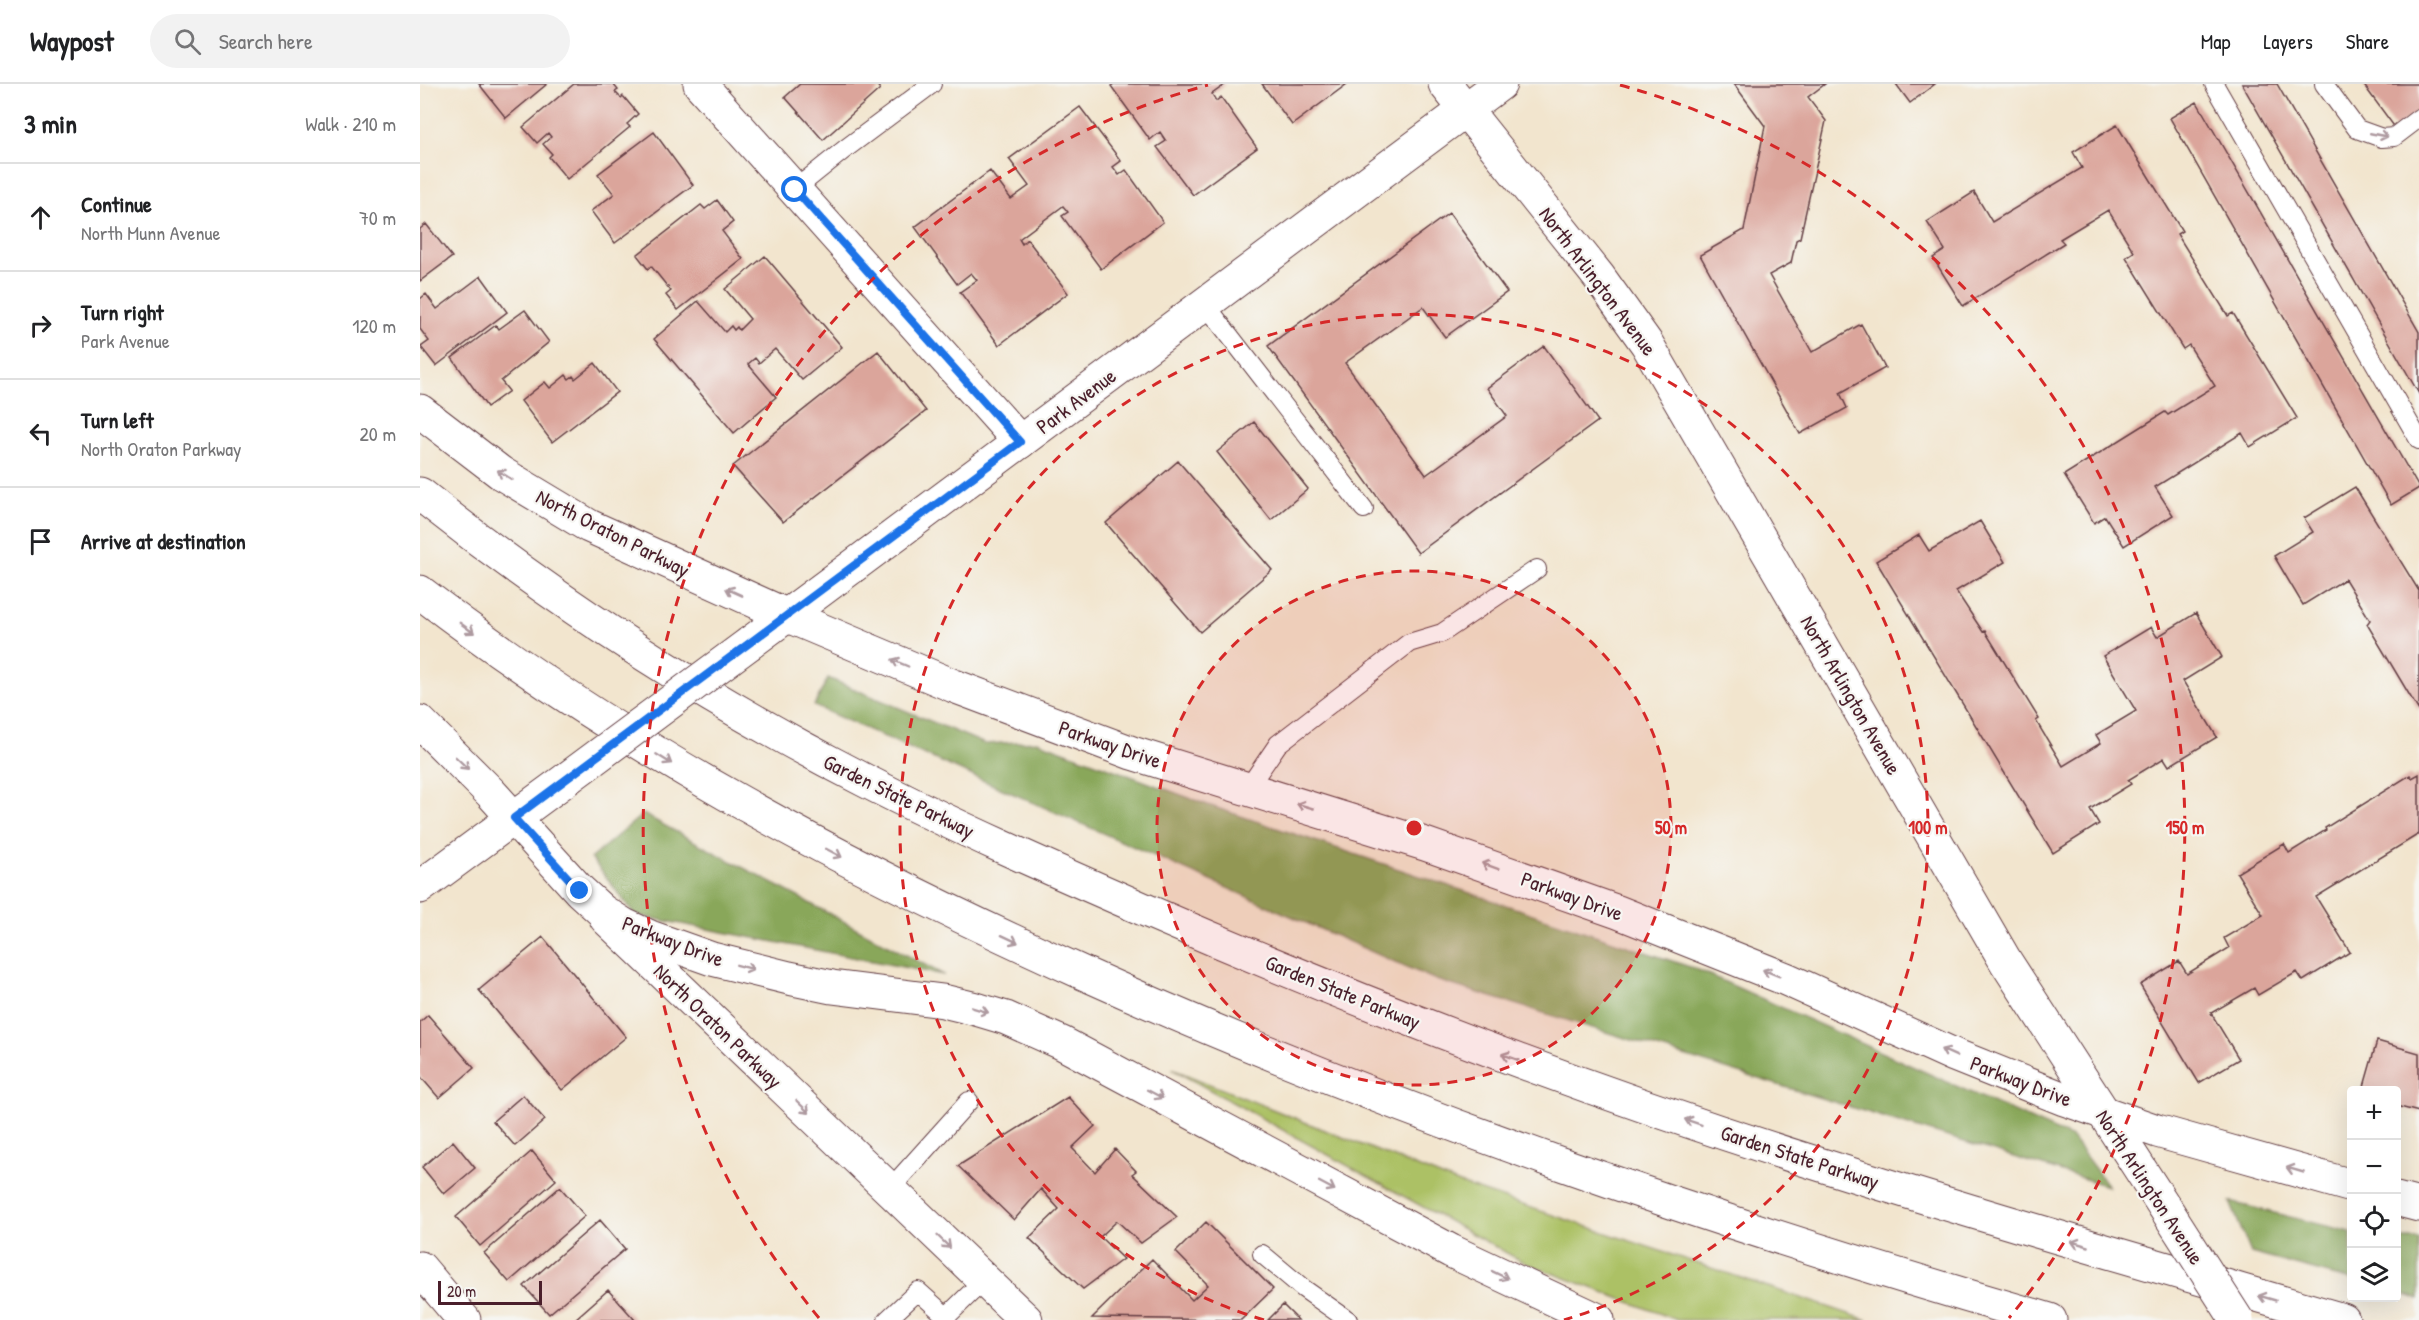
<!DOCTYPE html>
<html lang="en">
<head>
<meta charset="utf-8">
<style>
  :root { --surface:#fff; --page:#f2f2f2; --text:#202124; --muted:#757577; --line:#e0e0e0 }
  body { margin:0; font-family:"Patrick Hand",sans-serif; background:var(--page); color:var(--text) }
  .controls { position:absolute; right:18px; bottom:18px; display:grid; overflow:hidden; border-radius:6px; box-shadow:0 6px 24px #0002 }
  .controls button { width:54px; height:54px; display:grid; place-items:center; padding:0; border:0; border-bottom:2px solid var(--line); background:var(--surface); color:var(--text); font:30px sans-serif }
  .scale { position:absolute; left:18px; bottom:15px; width:104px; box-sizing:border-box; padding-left:6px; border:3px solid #4a1f2b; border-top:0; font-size:16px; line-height:21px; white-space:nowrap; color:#4a1f2b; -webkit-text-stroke:4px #f6f6f2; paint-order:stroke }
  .stop { position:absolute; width:18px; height:18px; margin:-14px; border:4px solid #1a73e8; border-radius:50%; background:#fff }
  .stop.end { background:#1a73e8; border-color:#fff; box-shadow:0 2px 6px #0008 }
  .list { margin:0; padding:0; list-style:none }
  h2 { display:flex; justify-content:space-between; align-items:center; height:78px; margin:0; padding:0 24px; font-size:26px }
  h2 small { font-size:20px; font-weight:400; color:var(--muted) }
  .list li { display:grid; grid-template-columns:39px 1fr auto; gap:18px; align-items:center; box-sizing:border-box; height:108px; padding:0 24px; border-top:2px solid var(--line) }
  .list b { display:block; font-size:22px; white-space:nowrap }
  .list p { margin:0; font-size:20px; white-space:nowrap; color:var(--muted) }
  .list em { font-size:20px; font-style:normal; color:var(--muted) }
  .icon { flex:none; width:33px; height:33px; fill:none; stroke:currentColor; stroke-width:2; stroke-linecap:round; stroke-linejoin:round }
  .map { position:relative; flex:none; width:1999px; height:1236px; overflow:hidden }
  header { display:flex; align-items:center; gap:36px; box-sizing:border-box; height:84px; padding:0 30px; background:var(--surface); border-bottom:2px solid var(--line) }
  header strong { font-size:28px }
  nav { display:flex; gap:33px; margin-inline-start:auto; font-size:21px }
  .search { width:420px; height:54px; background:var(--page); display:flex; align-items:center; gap:15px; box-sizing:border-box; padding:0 21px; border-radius:33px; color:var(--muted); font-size:22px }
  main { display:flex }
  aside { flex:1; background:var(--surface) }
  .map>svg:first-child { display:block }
  .green { fill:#acc165; stroke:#7b7048; stroke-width:1.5 }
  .forest { fill:#89a75a; stroke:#6a6342; stroke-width:1.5 }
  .building { fill:#dba59b }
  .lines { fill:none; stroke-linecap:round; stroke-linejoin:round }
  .service-casing { stroke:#633d43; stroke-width:20 }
  .minor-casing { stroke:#633d43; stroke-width:35 }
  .tertiary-casing { stroke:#633d43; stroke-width:35 }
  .secondary-casing { stroke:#633d43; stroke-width:35 }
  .primary-casing { stroke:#633d43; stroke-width:35 }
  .motorway-casing { stroke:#633d43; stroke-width:35 }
  .service { stroke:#fff; stroke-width:18 }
  .minor { stroke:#fff; stroke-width:33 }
  .tertiary { stroke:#fff; stroke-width:33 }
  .secondary { stroke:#fff; stroke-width:33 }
  .primary { stroke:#fff; stroke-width:33 }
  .motorway { stroke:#fff; stroke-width:33 }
  .tertiary-bridge-casing { stroke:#633d43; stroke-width:35; stroke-linecap:butt }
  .primary-bridge-casing { stroke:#633d43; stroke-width:35; stroke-linecap:butt }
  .tertiary-bridge { stroke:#fff; stroke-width:33 }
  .primary-bridge { stroke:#fff; stroke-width:33 }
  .oneway { stroke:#ae9aa0 }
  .route { stroke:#1a73e8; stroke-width:8 }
  .ring { fill:none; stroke:#d62828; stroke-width:3; stroke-dasharray:10 8 }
  .labels { text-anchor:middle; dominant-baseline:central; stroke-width:4.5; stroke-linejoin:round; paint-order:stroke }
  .street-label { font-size:21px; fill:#4a1f2b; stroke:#f6f6f2 }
  .centre { fill:#d62828; stroke:#f6f6f2; stroke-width:3 }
  .ring-label { font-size:18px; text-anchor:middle; font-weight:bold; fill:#d62828; stroke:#f6f6f2; stroke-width:4.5; stroke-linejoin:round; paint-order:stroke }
</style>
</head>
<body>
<header>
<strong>Waypost</strong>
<div class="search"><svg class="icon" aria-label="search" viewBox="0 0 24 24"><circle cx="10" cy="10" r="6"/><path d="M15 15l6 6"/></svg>Search here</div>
<nav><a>Map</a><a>Layers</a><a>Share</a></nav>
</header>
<main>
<aside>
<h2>3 min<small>Walk · 210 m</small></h2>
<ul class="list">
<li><svg class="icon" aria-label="ahead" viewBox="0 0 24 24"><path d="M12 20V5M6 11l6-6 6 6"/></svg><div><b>Continue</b><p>North Munn Avenue</p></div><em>70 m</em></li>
<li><svg class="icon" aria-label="right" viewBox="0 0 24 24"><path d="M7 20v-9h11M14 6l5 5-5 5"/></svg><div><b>Turn right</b><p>Park Avenue</p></div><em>120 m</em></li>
<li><svg class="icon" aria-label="left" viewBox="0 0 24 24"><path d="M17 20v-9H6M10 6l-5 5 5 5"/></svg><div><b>Turn left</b><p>North Oraton Parkway</p></div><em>20 m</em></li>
<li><svg class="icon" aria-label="arrive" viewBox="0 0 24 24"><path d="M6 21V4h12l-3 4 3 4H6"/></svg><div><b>Arrive at destination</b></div></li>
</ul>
</aside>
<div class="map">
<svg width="1999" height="1236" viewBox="0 0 1999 1236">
  <rect width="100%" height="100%" fill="#f6f6f2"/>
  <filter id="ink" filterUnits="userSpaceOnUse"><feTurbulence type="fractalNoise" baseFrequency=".0167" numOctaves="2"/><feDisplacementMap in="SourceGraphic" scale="12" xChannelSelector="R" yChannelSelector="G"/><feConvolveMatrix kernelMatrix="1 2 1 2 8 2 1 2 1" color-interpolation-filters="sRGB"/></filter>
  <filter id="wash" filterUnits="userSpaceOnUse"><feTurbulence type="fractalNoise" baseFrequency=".008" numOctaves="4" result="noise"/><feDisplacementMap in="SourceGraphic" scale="24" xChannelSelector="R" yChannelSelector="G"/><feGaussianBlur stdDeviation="1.35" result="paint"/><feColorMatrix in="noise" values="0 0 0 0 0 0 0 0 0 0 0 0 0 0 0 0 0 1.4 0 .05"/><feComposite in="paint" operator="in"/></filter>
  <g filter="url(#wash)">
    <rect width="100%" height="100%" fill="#f2e5ce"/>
    <path class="green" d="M 752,985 L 1040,1100 L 1447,1236 L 1257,1236 L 1103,1178 Z"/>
    <path class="forest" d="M 408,594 L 565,660 L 617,657 L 788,721 L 1276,885 L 1652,1054 L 1688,1102 L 1016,896 L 394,622 Z
      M 223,730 L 524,891 L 215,831 L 171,774 Z
      M 1810,1118 L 1931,1148 L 1931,1196 L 1831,1169 Z
      M 1976,1155 L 1999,1155 L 1999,1215 L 1977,1209 Z"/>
    <g id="blocks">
      <path class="building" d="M 59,0 L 127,0 L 86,34 Z
        M 154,0 L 193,0 L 198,6 L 195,8 L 201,14 L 203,12 L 218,30 L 207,40 L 210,43 L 147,95 L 129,73 L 132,70 L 123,60 L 131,53 L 128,49 L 117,59 L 103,43 Z
        M 380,0 L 456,0 L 460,5 L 403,56 L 365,13 Z
        M 694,0 L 806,0 L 792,10 L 796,17 L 801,13 L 837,64 L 773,111 L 737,63 L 746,57 L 740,48 L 730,56 L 691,2 Z
        M 842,0 L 927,0 L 872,41 Z
        M 1314,0 L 1405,0 L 1388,13 L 1406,37 L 1380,154 L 1376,156 L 1371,179 L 1349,191 L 1392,268 L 1441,240 L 1465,284 L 1420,309 L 1427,324 L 1380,350 L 1280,171 L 1324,146 L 1345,42 Z
        M 1476,0 L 1515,0 L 1490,19 Z
        M 1822,0 L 1857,0 L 1999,248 L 1999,310 Z
        M 1943,0 L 1999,0 L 1999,27 L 1976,45 Z
        M 1777,18 L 1999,404 L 1971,421 L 1750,34 Z
        M 660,23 L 701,77 L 693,83 L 699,91 L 706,86 L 743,138 L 681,185 L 642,132 L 648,128 L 643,122 L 599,155 L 602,160 L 607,155 L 648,209 L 579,261 L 540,208 L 557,196 L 551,189 L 537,200 L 495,143 L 570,87 L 591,115 L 609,102 L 589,75 Z
        M 1697,41 L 1762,147 L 1757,150 L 1808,232 L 1813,229 L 1877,334 L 1830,363 L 1822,349 L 1735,403 L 1753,431 L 1704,462 L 1685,432 L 1674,439 L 1644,391 L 1745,328 L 1748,331 L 1795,302 L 1769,261 L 1763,265 L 1706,173 L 1714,168 L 1688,126 L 1640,155 L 1644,159 L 1543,222 L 1513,174 L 1525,166 L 1507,138 L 1554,108 L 1572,138 L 1662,84 L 1653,68 Z
        M 234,48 L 273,101 L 195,159 L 171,127 L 194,110 L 178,90 Z
        M 297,116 L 313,138 L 302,147 L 323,175 L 258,226 L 246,211 L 251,207 L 231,182 L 228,185 L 217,171 L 281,121 L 285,125 Z
        M 1029,129 L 1087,208 L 1025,253 L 1003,223 L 925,279 L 1006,391 L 1087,332 L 1067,304 L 1124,262 L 1178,337 L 998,469 L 848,262 Z
        M 6,140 L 32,173 L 0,197 L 0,145 Z
        M 345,172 L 422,263 L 382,296 L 355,265 L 339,279 L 335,274 L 328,280 L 356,313 L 314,349 L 234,255 L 278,217 L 305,248 L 311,242 L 314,246 L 317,243 L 319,246 L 330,235 L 305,205 Z
        M 61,192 L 87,228 L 16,282 L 1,263 L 9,257 L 0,245 L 0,215 L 6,210 L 17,225 Z
        M 105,226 L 129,258 L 81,297 L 89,307 L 67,323 L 32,274 L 76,241 L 79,245 Z
        M 458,267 L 506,327 L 363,438 L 313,382 Z
        M 175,279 L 197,308 L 132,358 L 101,317 L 125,298 L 130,304 L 146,291 L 149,295 L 153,292 L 155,295 Z
        M 834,338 L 888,405 L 851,436 L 797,368 Z
        M 758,377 L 852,486 L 780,548 L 686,439 Z
        M 1935,403 L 1999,507 L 1999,627 L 1947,540 L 1950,536 L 1925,495 L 1883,521 L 1854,472 L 1893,448 L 1884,434 Z
        M 1560,437 L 1585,478 L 1536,507 L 1563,548 L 1565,547 L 1619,635 L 1616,637 L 1643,682 L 1681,659 L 1676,651 L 1716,627 L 1683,572 L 1731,543 L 1737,553 L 1776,529 L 1802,573 L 1763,597 L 1797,653 L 1749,682 L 1744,674 L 1708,696 L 1711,700 L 1670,725 L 1679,740 L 1633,769 L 1456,477 L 1499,451 L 1509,467 Z
        M 1999,690 L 1999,750 L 1896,813 L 1930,868 L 1883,897 L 1877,888 L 1838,911 L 1834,904 L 1791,929 L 1819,975 L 1779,999 L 1720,901 L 1759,877 L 1767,890 L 1809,864 L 1804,854 L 1843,831 L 1817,789 L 1864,760 L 1869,769 L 1906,746 L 1905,744 L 1990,691 L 1992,694 Z
        M 123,853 L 206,953 L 142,1006 L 59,906 Z
        M 8,931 L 54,984 L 19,1014 L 0,992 L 0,938 Z
        M 1957,957 L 1999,969 L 1999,1028 L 1976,1022 L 1976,1006 L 1943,1006 Z
        M 103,1011 L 125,1036 L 95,1062 L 73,1037 Z
        M 648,1013 L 675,1042 L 652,1064 L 675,1088 L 695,1065 L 716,1087 L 712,1090 L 757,1133 L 721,1159 L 697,1137 L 680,1153 L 703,1175 L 663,1205 L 609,1154 L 639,1125 L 621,1105 L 594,1136 L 538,1082 Z
        M 33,1057 L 55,1084 L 24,1110 L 2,1083 Z
        M 112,1067 L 136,1096 L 60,1162 L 36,1133 Z
        M 140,1103 L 165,1132 L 89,1198 L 64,1169 Z
        M 180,1136 L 205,1165 L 129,1230 L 104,1202 Z
        M 786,1138 L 853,1205 L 821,1236 L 672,1234 L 732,1175 L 772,1216 L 788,1201 L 756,1168 Z
        M 188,1206 L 215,1236 L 154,1236 Z
        M 863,1221 L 878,1236 L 848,1236 Z"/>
    </g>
  </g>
  <g filter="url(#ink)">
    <use href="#blocks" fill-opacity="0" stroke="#633d43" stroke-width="1.5"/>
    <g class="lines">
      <g class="service-casing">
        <path id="service" d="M 1794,0 L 1999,356
          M 1904,0 L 1937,45 L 1962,54 L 1974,53 L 1999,34
          M 374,106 L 425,65 L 512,0
          M 785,220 L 944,425
          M 828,704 L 858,660 L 989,559 L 1022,549 L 1117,485
          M 469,1106 L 549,1017
          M 842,1170 L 884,1205 L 928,1236
          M 467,1236 L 498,1207 L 527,1233
          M 523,1236 L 564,1196"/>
      </g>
      <g class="minor-casing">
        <path id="minor" d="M 186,834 L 606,1236
          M 0,1184 L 44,1236"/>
      </g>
      <g class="tertiary-casing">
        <path id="tertiary" d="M 1025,0 L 1179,193 L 1227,260 L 1586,878 L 1744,1122"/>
      </g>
      <g class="secondary-casing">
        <path id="secondary" d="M 280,0 L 600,358
          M 0,327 L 81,389 L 169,442 L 368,532 L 534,602 L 712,669 L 1005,760 L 1198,828 L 1366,895 L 1534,971 L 1644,1015 L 1737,1047 L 1932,1102
          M 0,638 L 71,709 L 160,807 L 182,827 L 204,841 L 230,853 L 292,875 L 369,894 L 412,903 L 523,917 L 556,925 L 586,934 L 642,959 L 1031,1167 L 1178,1236
          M 1976,1115 L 1999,1121"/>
      </g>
      <g class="primary-casing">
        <path id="primary" d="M 330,559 L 1080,0
          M 0,803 L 148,694"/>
      </g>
      <g class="motorway-casing">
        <path id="motorway" d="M 0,410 C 138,520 287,616 444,696 C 535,743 629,784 723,825 C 939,919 1160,1004 1386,1076 C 1564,1133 1744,1184 1923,1236
          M 0,508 C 204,665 430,784 663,889 C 976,1030 1301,1141 1630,1236"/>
      </g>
      <use href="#service" class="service"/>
      <use href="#minor" class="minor"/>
      <use href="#tertiary" class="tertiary"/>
      <use href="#secondary" class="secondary"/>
      <use href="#primary" class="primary"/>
      <use href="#motorway" class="motorway"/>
      <g class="tertiary-bridge-casing">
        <path id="tertiary-bridge" d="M 1744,1122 L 1817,1236"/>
      </g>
      <g class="primary-bridge-casing">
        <path id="primary-bridge" d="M 148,694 L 330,559"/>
      </g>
      <use href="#tertiary-bridge" class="tertiary-bridge"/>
      <use href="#primary-bridge" class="primary-bridge"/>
    </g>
    <defs><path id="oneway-shaft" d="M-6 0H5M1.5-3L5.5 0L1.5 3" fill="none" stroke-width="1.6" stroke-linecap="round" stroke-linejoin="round" transform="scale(1.5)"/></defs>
    <g class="oneway">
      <use href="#oneway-shaft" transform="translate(1959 51) rotate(11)"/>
      <use href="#oneway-shaft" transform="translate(85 391) rotate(-147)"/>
      <use href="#oneway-shaft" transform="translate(314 508) rotate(-156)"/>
      <use href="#oneway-shaft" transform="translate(47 544) rotate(36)"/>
      <use href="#oneway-shaft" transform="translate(480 579) rotate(-157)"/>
      <use href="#oneway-shaft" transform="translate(244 675) rotate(32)"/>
      <use href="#oneway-shaft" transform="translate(42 679) rotate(44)"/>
      <use href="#oneway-shaft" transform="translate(885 722) rotate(-163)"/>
      <use href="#oneway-shaft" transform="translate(414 769) rotate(28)"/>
      <use href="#oneway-shaft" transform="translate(1070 782) rotate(-160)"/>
      <use href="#oneway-shaft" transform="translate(590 855) rotate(25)"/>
      <use href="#oneway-shaft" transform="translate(325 883) rotate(14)"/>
      <use href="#oneway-shaft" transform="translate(1351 889) rotate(-158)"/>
      <use href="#oneway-shaft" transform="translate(560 926) rotate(17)"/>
      <use href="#oneway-shaft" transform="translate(1529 969) rotate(-156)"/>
      <use href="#oneway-shaft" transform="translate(1090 973) rotate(-160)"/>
      <use href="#oneway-shaft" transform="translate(735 1010) rotate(28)"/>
      <use href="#oneway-shaft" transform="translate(383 1023) rotate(44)"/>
      <use href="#oneway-shaft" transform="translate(1273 1038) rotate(-161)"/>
      <use href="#oneway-shaft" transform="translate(1875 1086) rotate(-164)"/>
      <use href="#oneway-shaft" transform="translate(907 1102) rotate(28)"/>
      <use href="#oneway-shaft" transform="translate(524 1158) rotate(44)"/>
      <use href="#oneway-shaft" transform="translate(1660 1160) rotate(-164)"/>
      <use href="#oneway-shaft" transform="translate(1080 1191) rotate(26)"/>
      <use href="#oneway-shaft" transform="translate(1847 1214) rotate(-164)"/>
    </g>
  </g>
  <g class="lines" filter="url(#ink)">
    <path class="route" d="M 160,807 L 94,734 L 600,358 L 375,106"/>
  </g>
  <circle cx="994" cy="744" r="257" fill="#d62828" fill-opacity=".12"/>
  <g class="ring">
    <circle cx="994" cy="744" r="257"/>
    <path d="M844 1236A514 514 0 1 1 1144 1236"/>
    <path d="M399 1234A771 771 0 0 1 788 1M1200 1A771 771 0 0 1 1589 1234"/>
  </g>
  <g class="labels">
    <g class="street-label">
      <text transform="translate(1178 197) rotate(53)">North Arlington Avenue</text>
      <text transform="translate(656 317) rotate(-37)">Park Avenue</text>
      <text transform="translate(193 449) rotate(27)">North Oraton Parkway</text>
      <text transform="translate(1431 611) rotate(60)">North Arlington Avenue</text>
      <text transform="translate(690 660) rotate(19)">Parkway Drive</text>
      <text transform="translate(479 712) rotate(26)">Garden State Parkway</text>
      <text transform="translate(1152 812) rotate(20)">Parkway Drive</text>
      <text transform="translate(253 857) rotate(21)">Parkway Drive</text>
      <text transform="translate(923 908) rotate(22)">Garden State Parkway</text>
      <text transform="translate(298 942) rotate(44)">North Oraton Parkway</text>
      <text transform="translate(1601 997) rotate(21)">Parkway Drive</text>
      <text transform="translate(1380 1073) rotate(18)">Garden State Parkway</text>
      <text transform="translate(1730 1103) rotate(57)">North Arlington Avenue</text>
    </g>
  </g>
  <circle cx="994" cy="744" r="9" class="centre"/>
  <g class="ring-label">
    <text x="1251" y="750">50 m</text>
    <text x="1508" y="750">100 m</text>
    <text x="1765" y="750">150 m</text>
  </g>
</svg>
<div class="controls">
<button>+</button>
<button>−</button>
<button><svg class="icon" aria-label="locate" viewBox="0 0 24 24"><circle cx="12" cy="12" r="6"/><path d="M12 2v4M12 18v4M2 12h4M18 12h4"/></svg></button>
<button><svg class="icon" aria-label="layers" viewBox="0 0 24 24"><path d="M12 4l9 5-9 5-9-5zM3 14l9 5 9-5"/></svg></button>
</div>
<div class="scale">20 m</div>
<div class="stop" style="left:375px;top:106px"></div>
<div class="stop end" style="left:160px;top:807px"></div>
</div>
</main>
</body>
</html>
